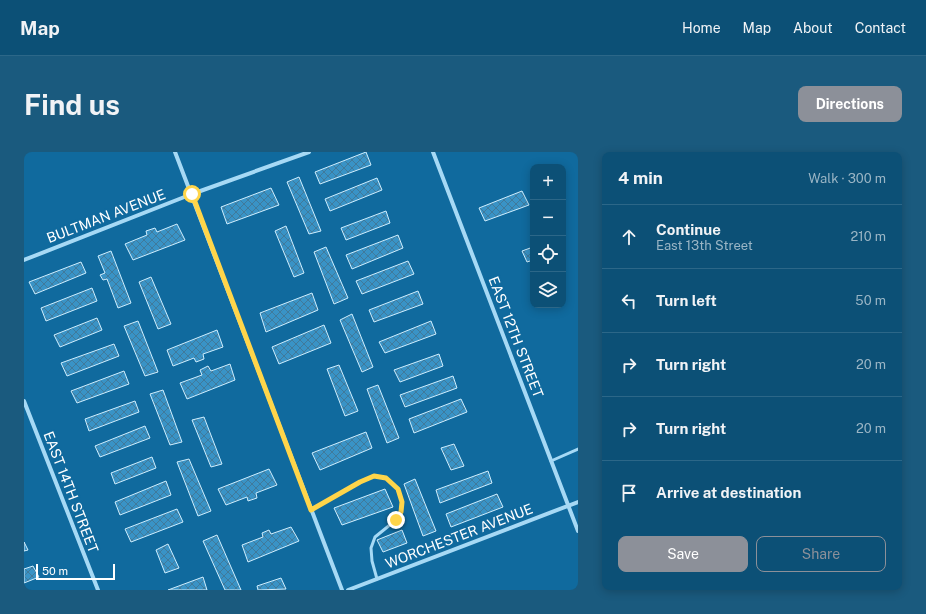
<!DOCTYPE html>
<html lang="en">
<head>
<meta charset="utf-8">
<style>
  :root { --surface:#0c5076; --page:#1a5a7e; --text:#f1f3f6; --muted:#9ab5c5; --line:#2c6788; --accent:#8c9099 }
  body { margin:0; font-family:"Public Sans",sans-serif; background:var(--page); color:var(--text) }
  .controls { position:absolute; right:12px; top:12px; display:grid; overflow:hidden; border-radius:8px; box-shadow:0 2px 10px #0003 }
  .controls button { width:36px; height:36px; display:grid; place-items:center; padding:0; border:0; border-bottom:1px solid var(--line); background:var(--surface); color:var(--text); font:20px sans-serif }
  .scale { position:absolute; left:12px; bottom:10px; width:79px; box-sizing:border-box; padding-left:4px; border:2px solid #fff; border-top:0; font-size:11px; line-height:14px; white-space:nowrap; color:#fff; -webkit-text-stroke:3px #106a9e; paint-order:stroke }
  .stop { position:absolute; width:12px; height:12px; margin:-9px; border:3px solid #ffd54a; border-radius:50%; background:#fff }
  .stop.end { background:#ffd54a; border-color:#fff; box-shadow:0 1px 4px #0008 }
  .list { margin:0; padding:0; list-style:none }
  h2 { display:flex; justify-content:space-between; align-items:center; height:52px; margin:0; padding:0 16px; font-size:17px }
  h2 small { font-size:13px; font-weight:400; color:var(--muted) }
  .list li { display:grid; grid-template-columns:26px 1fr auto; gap:12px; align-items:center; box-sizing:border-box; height:64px; padding:0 16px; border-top:1px solid var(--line) }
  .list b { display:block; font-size:15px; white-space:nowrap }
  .list p { margin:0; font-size:13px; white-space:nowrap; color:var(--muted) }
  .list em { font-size:13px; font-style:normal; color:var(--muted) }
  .actions { display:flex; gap:8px; padding:12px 16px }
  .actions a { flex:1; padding:9px 0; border:1px solid var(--accent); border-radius:8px; text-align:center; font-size:14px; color:var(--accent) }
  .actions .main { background:var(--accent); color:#fff }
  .icon { flex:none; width:22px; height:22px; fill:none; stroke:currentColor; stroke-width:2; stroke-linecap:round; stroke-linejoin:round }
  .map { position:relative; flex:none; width:554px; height:438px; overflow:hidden; border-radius:8px }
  header { display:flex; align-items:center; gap:24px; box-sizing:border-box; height:56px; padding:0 20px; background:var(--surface); border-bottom:1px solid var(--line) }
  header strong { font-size:19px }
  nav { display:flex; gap:22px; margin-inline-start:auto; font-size:14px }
  .intro { display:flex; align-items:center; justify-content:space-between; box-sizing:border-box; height:96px; padding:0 24px }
  h1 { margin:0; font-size:28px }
  .button { padding:10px 18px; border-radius:8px; background:var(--accent); color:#fff; font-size:14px; font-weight:700 }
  main { display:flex; gap:24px; padding:0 24px }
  aside { flex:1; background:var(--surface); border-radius:8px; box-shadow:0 2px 10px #0003 }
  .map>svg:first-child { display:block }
  .building { fill:url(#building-cross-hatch); stroke:#cfeefe }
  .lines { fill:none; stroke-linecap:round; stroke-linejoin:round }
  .service { stroke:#a6d9f5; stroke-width:3 }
  .minor { stroke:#a6d9f5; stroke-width:4 }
  .route { stroke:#ffd54a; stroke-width:5 }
  .labels { text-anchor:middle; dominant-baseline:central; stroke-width:4; stroke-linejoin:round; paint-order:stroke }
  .street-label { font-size:14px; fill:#fff; stroke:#106a9e }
</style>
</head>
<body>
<header>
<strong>Map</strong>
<nav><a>Home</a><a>Map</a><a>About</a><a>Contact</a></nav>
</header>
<div class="intro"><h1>Find us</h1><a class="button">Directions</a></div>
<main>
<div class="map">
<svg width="554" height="438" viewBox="0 0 554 438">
  <defs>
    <pattern id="building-cross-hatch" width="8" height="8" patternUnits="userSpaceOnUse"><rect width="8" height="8" fill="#3993c6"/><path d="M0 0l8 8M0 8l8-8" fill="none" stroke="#407a9b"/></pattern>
  </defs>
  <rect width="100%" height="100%" fill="#106a9e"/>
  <path class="building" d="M 342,0 L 347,13 L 296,32 L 291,20 Z
    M 275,25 L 297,79 L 285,82 L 263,30 Z
    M 353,26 L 358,38 L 306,59 L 301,47 Z
    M 247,36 L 255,53 L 203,72 L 197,55 Z
    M 498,39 L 505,53 L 461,69 L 455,56 Z
    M 362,59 L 366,71 L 322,88 L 317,76 Z
    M 153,72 L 161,88 L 109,108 L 101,92 L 123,83 L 122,79 L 131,76 L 133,80 Z
    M 262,74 L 280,121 L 270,125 L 251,79 Z
    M 374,83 L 379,96 L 328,117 L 322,103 Z
    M 302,95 L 324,146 L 310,152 L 290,100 Z
    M 509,95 L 509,108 L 503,110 L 498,99 Z
    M 87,99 L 107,151 L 94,156 L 83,127 L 79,128 L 76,123 L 81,121 L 74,104 Z
    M 384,109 L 390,122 L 338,142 L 332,129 Z
    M 57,110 L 62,121 L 11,142 L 5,130 Z
    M 127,125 L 147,172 L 134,177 L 115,130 Z
    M 68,136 L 73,149 L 22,169 L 17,156 Z
    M 394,139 L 399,152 L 350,170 L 345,158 Z
    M 288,141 L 294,158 L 242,180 L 236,161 Z
    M 328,162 L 349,215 L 338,220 L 316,168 Z
    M 73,166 L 78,178 L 36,195 L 30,183 Z
    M 114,169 L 134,220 L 121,224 L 100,174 Z
    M 407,169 L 412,182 L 361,201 L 355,190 Z
    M 300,173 L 307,191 L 255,212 L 248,195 Z
    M 193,178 L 199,195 L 179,202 L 180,207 L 172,210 L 170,206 L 149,214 L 143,198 Z
    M 90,192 L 95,204 L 43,224 L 37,211 Z
    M 415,202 L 419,214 L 376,230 L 370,218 Z
    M 206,212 L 211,228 L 163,247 L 156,231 L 178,223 L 176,218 L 184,214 L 187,219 Z
    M 315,213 L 334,259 L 321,264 L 303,217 Z
    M 100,219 L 105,232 L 53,251 L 47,239 Z
    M 429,224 L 433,236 L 381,255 L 376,243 Z
    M 354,233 L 375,286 L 363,291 L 343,237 Z
    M 139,238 L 158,290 L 146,293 L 126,242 Z
    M 437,247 L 443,260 L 390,281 L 385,267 Z
    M 111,249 L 115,260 L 65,279 L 61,267 Z
    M 180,265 L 198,312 L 187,315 L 168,268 Z
    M 121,274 L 126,286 L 76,305 L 71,294 Z
    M 342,280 L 348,296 L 296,318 L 288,301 Z
    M 430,292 L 440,314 L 427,318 L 417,296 Z
    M 128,305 L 132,316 L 91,332 L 87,321 Z
    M 165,307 L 187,359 L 174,364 L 153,310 Z
    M 245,317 L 253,333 L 232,341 L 233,346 L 224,349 L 223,345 L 202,353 L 194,337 Z
    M 464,319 L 468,331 L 416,351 L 412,338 Z
    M 391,327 L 412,379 L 399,384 L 380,332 Z
    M 142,329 L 147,343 L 96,363 L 91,350 Z
    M 361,337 L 369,355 L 318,373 L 310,356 Z
    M 473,342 L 479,355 L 427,375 L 422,362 Z
    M 153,357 L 159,370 L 107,390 L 101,377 Z
    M 267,375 L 275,389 L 224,410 L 218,393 L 239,385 L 238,381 L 245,378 L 247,382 Z
    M 378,378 L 383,391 L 359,400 L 353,388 Z
    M 193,383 L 217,438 L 201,438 L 179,389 Z
    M 0,390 L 4,398 L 0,399 Z
    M 144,392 L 155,416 L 141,421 L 132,398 Z
    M 9,414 L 15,425 L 0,431 L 0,417 Z
    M 179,425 L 183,438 L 144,438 Z
    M 257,426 L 262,437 L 234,438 L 233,434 Z"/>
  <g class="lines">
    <path class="service" d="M 527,309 L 554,297
      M 287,358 L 336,330 L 350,324 L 362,326 L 374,337 L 378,350 L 377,360 L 372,368 L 351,385 L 347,396 L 348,409 L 353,427"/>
    <path class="minor" d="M 151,0 L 318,438
      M 409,0 L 554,379
      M 0,108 L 168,42 L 285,0
      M 0,249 L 74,438
      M 324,438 L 554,350"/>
  </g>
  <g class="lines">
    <path class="route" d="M 168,42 L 287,358 L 336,330 L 350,324 L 362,326 L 374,337 L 378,350 L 377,360 L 372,368"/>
  </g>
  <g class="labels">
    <g class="street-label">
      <text transform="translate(82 64) rotate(-21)">BULTMAN AVENUE</text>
      <text transform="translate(492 185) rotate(69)">EAST 12TH STREET</text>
      <text transform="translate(47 340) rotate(69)">EAST 14TH STREET</text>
      <text transform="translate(435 384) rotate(-21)">WORCHESTER AVENUE</text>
    </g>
  </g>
</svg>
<div class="controls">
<button>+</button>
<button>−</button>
<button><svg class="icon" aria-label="locate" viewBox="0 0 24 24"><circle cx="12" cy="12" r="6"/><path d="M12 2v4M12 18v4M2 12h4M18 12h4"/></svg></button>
<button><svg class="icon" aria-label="layers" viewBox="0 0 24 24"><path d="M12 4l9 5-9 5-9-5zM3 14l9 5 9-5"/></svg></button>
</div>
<div class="scale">50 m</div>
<div class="stop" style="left:168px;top:42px"></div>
<div class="stop end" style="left:372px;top:368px"></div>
</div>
<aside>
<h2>4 min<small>Walk · 300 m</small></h2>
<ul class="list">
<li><svg class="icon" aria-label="ahead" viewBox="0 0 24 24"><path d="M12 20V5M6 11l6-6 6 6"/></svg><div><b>Continue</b><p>East 13th Street</p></div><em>210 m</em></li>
<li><svg class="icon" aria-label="left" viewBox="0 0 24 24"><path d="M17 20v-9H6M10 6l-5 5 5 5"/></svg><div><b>Turn left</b></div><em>50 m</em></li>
<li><svg class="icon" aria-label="right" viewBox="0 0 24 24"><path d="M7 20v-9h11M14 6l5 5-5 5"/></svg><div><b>Turn right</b></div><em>20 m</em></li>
<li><svg class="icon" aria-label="right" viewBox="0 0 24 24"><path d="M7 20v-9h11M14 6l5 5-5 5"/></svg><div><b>Turn right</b></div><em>20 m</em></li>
<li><svg class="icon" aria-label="arrive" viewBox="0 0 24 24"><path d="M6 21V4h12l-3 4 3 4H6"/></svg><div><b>Arrive at destination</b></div></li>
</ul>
<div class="actions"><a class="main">Save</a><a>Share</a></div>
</aside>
</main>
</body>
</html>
